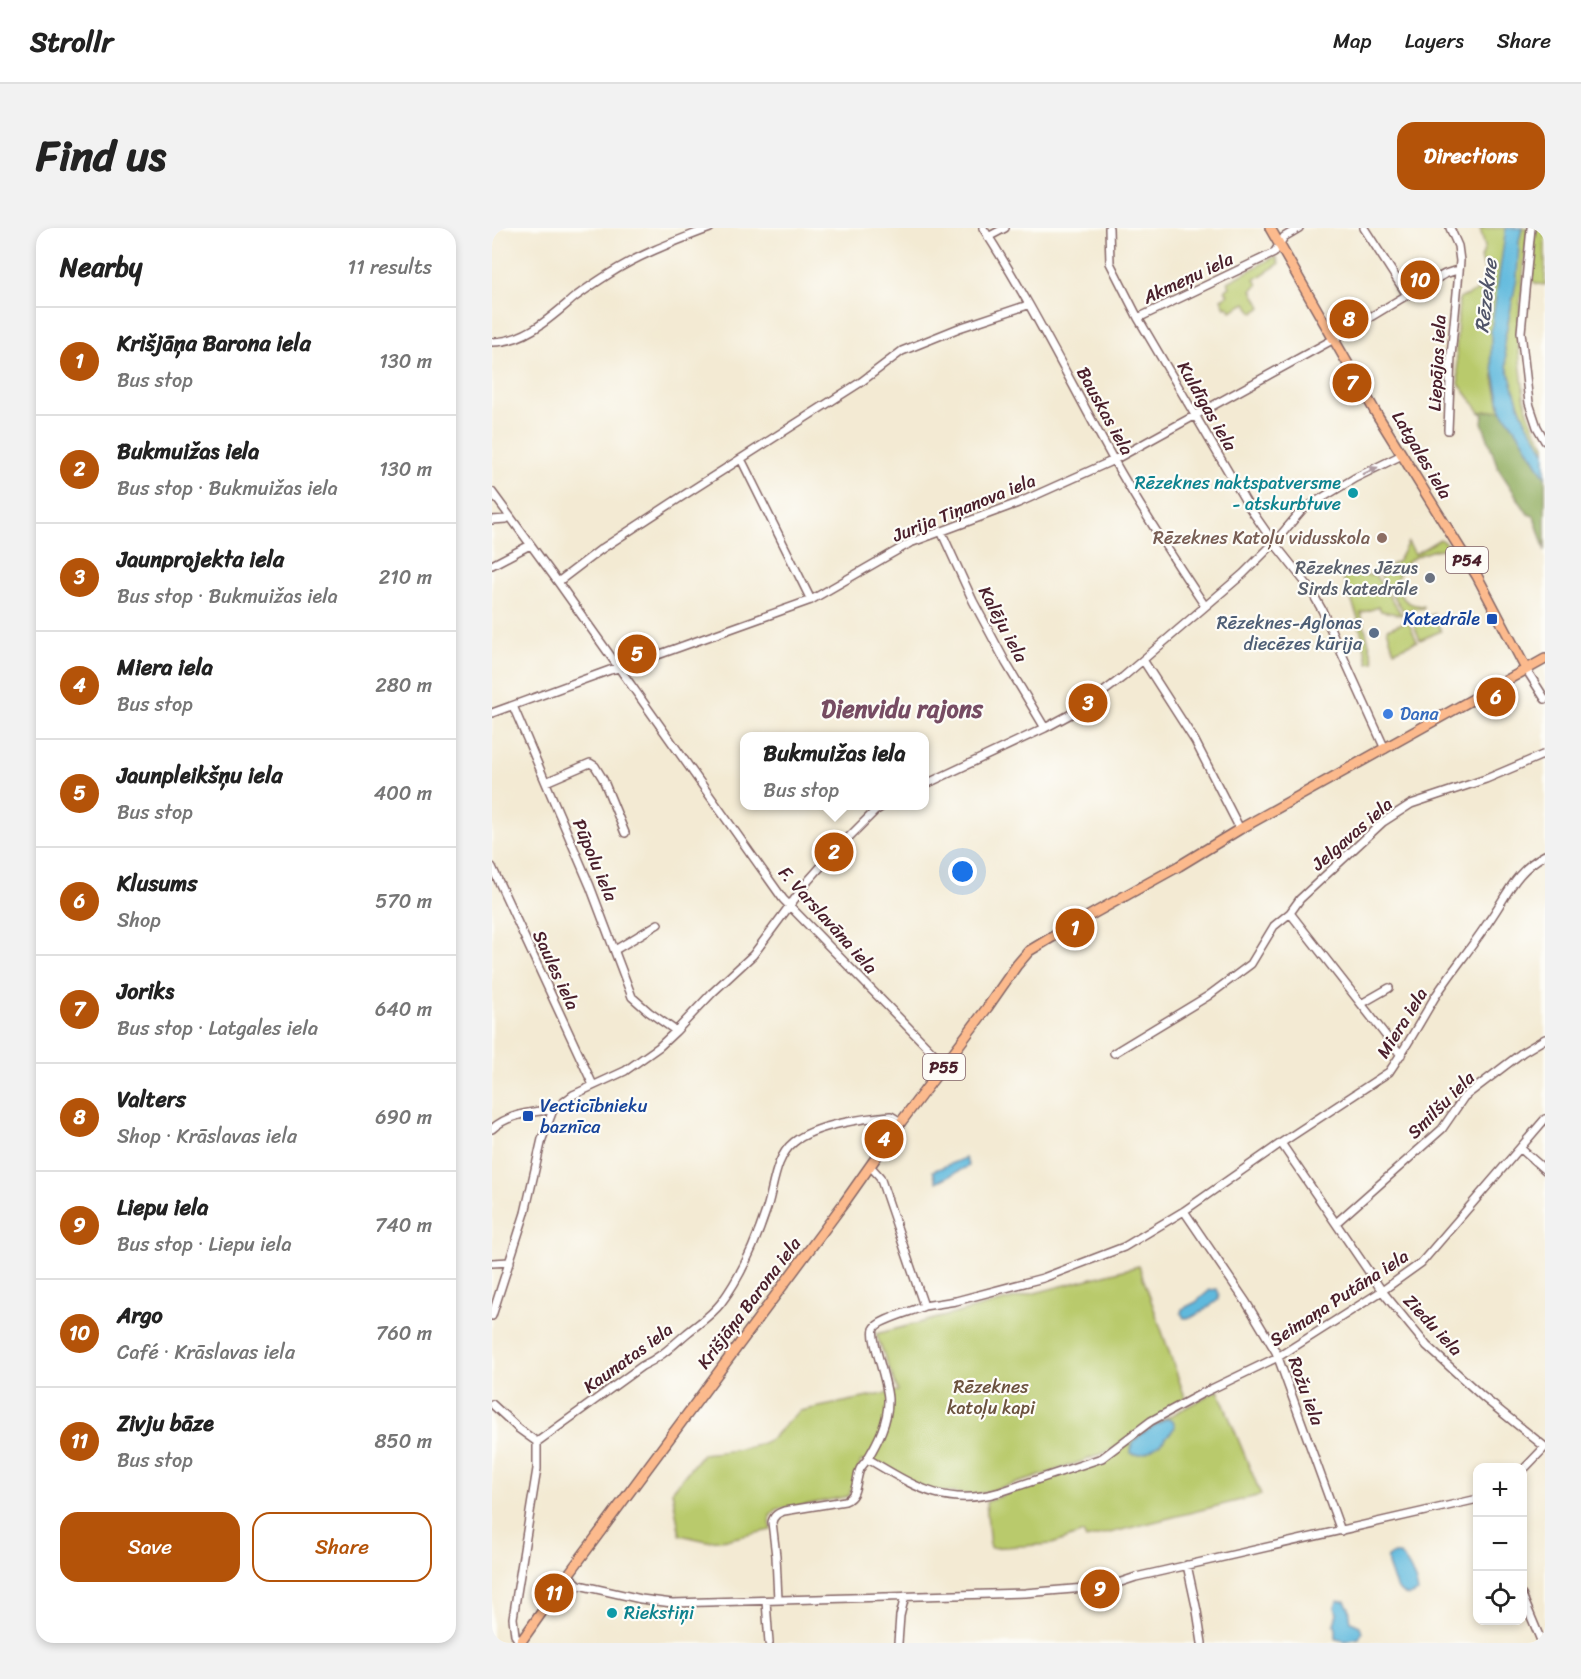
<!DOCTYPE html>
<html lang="en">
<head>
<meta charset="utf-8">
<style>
  :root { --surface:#fff; --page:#f2f2f2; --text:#222; --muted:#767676; --line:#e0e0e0; --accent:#b45309 }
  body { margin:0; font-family:Sriracha,sans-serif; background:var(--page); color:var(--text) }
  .controls { position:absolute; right:18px; bottom:18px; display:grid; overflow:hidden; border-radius:12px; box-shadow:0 3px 9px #0003 }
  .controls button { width:54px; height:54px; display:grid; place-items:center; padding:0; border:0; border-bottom:2px solid var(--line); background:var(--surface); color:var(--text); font:30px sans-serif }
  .you { position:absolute; left:471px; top:644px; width:21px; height:21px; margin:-15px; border:4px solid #fff; border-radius:50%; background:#1a73e8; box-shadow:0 0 0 9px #1a73e833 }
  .badge { display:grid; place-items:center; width:39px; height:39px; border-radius:50%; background:var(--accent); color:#fff; font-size:20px; font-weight:700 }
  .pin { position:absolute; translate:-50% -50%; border:3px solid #fff; box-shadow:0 2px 6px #0006 }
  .popup { position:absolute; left:248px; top:504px; width:189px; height:78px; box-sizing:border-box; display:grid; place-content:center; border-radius:12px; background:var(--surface); filter:drop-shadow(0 2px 4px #0005); font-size:20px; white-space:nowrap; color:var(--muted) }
  .popup b { font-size:22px; color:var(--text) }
  .popup::after { content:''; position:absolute; left:50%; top:100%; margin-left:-12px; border:12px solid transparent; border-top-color:var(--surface) }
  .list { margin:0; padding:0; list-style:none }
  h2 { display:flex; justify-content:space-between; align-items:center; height:78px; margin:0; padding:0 24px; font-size:26px }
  h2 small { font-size:20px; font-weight:400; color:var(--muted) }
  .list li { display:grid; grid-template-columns:39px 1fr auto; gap:18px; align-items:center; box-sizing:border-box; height:108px; padding:0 24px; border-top:2px solid var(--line) }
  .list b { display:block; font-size:22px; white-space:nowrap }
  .list p { margin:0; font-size:20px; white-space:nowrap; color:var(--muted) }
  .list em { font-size:20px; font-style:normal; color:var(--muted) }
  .actions { display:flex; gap:12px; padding:18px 24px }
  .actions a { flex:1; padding:14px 0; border:2px solid var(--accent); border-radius:18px; text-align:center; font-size:21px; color:var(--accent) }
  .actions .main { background:var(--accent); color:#fff }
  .icon { flex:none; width:33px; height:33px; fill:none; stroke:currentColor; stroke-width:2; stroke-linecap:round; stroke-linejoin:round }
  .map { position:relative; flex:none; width:1053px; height:1415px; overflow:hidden; border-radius:18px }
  header { display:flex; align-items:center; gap:36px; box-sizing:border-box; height:84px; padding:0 30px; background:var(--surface); border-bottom:2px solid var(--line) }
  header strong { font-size:28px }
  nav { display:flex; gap:33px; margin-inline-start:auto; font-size:21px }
  .intro { display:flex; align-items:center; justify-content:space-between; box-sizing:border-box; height:144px; padding:0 36px }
  h1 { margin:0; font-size:42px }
  .button { padding:15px 27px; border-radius:18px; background:var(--accent); color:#fff; font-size:21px; font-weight:700 }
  main { display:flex; gap:36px; padding:0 36px }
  aside { flex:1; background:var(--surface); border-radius:18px; box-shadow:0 3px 9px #0003 }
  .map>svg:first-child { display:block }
  .green { fill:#b9ca6c; stroke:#82744c; stroke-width:1.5 }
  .forest { fill:#92ae60; stroke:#6e6646; stroke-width:1.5 }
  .water { fill:#5fb9dd; stroke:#546c84; stroke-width:1.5 }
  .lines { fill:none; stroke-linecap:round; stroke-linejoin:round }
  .minor-casing { stroke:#856666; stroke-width:10 }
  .major-casing { stroke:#856666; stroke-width:12 }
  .minor { stroke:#fff; stroke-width:7 }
  .major { stroke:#fcba8d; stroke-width:9 }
  .oneway { fill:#ae9aa0 }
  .culture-dot { fill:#0f9aa8; stroke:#fdfcf7; stroke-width:2 }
  .education-dot { fill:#8d6e63; stroke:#fdfcf7; stroke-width:2 }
  .worship-dot { fill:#6b7280; stroke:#fdfcf7; stroke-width:2 }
  .transit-dot { fill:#1a4fb4; stroke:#fdfcf7; stroke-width:2 }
  .service-dot { fill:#5c6f8a; stroke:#fdfcf7; stroke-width:2 }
  .shop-dot { fill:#3f7fe0; stroke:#fdfcf7; stroke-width:2 }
  .labels { text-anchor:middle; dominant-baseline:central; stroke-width:4.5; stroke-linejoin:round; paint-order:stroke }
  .shield { fill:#fdfcf7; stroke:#806168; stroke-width:1.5 }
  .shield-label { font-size:16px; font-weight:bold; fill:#4a1f2b }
  .street-label { font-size:18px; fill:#4a1f2b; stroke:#fdfcf7 }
  .culture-label { font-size:18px; fill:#0d838f; stroke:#fdfcf7; text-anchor:end }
  .education-label { font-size:18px; fill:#785e54; stroke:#fdfcf7; text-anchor:end }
  .worship-label { font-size:18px; fill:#5b616d; stroke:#fdfcf7; text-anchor:end }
  .transit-label { font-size:18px; fill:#164399; stroke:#fdfcf7; text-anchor:end }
  .service-label { font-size:18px; fill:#4e5e75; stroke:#fdfcf7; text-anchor:end }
  .shop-label { font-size:18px; fill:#366cbe; stroke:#fdfcf7; text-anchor:start }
  .park-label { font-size:18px; fill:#6b523e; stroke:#fdfcf7 }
  .water-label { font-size:20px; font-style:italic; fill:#515569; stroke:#fdfcf7 }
  .district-label { font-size:24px; font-weight:bold; fill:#764c63; stroke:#fdfcf7 }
</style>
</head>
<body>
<header>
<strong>Strollr</strong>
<nav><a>Map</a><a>Layers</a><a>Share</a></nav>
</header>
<div class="intro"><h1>Find us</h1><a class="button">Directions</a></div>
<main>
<aside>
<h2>Nearby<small>11 results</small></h2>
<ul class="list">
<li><span class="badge">1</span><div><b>Krišjāņa Barona iela</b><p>Bus stop</p></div><em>130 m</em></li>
<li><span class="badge">2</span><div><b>Bukmuižas iela</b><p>Bus stop · Bukmuižas iela</p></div><em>130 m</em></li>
<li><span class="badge">3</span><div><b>Jaunprojekta iela</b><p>Bus stop · Bukmuižas iela</p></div><em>210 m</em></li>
<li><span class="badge">4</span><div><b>Miera iela</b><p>Bus stop</p></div><em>280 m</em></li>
<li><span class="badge">5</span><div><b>Jaunpleikšņu iela</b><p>Bus stop</p></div><em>400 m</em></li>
<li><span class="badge">6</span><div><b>Klusums</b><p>Shop</p></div><em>570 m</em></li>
<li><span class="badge">7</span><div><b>Joriks</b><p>Bus stop · Latgales iela</p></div><em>640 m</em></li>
<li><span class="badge">8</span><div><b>Valters</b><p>Shop · Krāslavas iela</p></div><em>690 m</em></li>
<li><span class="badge">9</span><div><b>Liepu iela</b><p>Bus stop · Liepu iela</p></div><em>740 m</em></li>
<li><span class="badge">10</span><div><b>Argo</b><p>Café · Krāslavas iela</p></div><em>760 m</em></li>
<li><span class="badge">11</span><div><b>Zivju bāze</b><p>Bus stop</p></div><em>850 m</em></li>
</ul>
<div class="actions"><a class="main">Save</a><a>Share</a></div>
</aside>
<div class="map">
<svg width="1053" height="1415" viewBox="0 0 1053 1415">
  <rect width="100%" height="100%" fill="#fdfcf7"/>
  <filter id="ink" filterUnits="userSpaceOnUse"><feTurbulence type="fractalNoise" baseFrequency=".0167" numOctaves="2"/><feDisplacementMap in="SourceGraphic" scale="12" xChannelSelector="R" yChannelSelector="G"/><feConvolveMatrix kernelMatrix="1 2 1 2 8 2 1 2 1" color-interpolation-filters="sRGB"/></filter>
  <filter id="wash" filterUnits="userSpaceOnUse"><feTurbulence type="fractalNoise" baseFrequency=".008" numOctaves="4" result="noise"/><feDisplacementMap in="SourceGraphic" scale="24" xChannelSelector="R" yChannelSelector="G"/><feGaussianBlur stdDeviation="1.35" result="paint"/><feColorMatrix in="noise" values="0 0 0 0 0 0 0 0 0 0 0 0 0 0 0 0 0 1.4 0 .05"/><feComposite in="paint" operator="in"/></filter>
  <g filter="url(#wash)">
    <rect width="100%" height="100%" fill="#f3ead3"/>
    <path class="green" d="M 988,0 L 1014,0 L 1008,52 L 1002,151 L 1009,182 L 988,184 L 967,156 L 964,122 L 967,71 L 989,61 L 995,50 L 989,30 L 993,19 Z
      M 1030,0 L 1036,0 L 1028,77 L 1026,113 L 1032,168 L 1035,181 L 1042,199 L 1053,217 L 1053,223 L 1033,192 L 1019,156 L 1015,138 L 1012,114 L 1025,50 L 1027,13 Z
      M 1042,0 L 1053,0 L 1053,57 L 1045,56 L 1038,51 L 1037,46 Z
      M 784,28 L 787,36 L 763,51 L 766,57 L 760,62 L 769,79 L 762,85 L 754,75 L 739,83 L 736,78 L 733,79 L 729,71 L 736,67 L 733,62 L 738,59 L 736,54 Z
      M 948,311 L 960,320 L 965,328 L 960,329 C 953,319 948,320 936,324 C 929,327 921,329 915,334 C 897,351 904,377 931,378 L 932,380 L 920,381 L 917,384 L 912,384 L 889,349 L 891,342 L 906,333 L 916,314 L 923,326 Z
      M 866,341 L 874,347 L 883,347 L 910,387 L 889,383 L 887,379 L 869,385 L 882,434 L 876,435 L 866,390 L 851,350 Z
      M 942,386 L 949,403 L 928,412 L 921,395 Z
      M 916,393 L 925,413 L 902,423 L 895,401 Z
      M 647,1038 L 694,1172 L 622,1221 L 594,1232 L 539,1251 L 483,1267 L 452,1264 L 433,1261 L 386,1236 L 369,1233 L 357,1268 L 307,1278 L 285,1281 L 278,1288 L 279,1302 L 237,1311 L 215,1313 L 188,1307 L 180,1263 L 210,1226 C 229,1224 265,1221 280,1210 C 290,1201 297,1191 308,1183 L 406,1163 L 384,1106 Z
      M 726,1162 L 769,1267 L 594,1311 L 591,1305 L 560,1316 L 498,1320 L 494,1274 L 537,1257 L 614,1231 L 665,1195 Z"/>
    <path class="forest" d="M 1009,182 L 1027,206 L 1053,249 L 1053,323 L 1042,288 L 1036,286 L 1006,240 L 990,194 L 991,187 L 988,184 Z"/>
    <path class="water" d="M 1014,0 L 1030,0 L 1027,13 L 1025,50 L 1012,114 L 1015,138 L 1027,178 L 1033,192 L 1053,223 L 1053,249 L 1027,206 L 1009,182 L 999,130 L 999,103 Z
      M 473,930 L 477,938 L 445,954 L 441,943 Z
      M 725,1061 L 727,1066 L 726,1072 C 716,1079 705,1090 692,1090 L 689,1085 L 690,1081 L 704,1074 L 718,1062 Z
      M 674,1191 L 681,1192 L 683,1199 C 675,1210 654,1232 639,1225 C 637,1209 662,1199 674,1191 Z
      M 902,1326 L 907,1326 C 917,1335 924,1351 926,1364 C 911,1374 904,1361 900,1348 C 898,1341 894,1336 896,1329 Z
      M 845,1373 L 853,1373 L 857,1380 L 859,1394 L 868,1398 L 870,1404 L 867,1410 L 853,1413 L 844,1411 L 844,1401 L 842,1396 L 845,1386 L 843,1379 Z"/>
  </g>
  <g filter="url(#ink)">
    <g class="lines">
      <g class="minor-casing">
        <path id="minor" d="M 491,0 C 539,74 578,154 621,231 C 649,281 681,330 713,378
          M 617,0 L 618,35 L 646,90 L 757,279 L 782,315 L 817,359 L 830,382 L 893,521
          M 872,0 L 915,67
          M 1039,0 L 1029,104 L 1037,175 L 1045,199 L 1053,213
          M 496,9 L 513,0
          M 646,90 L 782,25 L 792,9 L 807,0
          M 0,114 C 34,114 59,89 83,69 C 94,61 106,53 117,46 C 148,26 184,13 218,0
          M 956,202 L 959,128 L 968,33 L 966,18 L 958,0
          M 249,231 L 319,372
          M 0,264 L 66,354 L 291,671 L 453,837
          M 0,292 L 14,291 L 17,289
          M 449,303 L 481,373 L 514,435 L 553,500
          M 0,337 L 38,317
          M 66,354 L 108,322 L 189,269 L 369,154 L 410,123 L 467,100 L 536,77
          M 651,432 L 703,513 L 748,601
          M 1034,441 L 1053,471
          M 21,478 L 98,658 L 140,769 L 157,784 L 184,803
          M 0,485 L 118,442 L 135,438 L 319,372 L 418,315 L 526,275 L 622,232 L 842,111 L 915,67 L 953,46 L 962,43 L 967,43
          M 54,554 L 98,535 L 103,538 L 111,551 L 133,605
          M 432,557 L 553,500 L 579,486 L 606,468 L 631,449 L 751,346 L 782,315 L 810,282 L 863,250 L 910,227
          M 0,639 L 101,857
          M 123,722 L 166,696
          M 869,776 L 897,760
          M 622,825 L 716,768 L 759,736 L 782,698 L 798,685
          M 909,827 L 798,685 L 808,671 L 891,594 L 919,576 L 994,551 L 1053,526
          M 0,901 C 15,887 41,883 61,882
          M 789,915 L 890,1063 L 935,1118 L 991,1169 L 1053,1219
          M 1028,920 L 1053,942
          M 379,939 L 388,949 L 432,1078 L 464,1073 L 551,1050 L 632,1019 L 692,983 L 789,915 L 897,844 C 914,820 928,794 943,769 C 960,743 980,719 997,693 C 1016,666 1023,643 1053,627
          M 692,983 L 754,1074 L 784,1124 L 849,1303
          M 844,995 L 950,901 L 972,869 L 1031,824 L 1053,811
          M 0,1035 L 18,1034
          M 0,1088 L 33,985 L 50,911 L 61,882 L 81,867 L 133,843 L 167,819 L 184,803 L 220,765 L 261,727 L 316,653 L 341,625 L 383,583 L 391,578
          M 0,1176 L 27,1201 L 45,1214
          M 376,1231 C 422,1258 453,1280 508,1264 L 610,1230 L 659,1193 L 709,1166 L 786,1129 L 890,1063 L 929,1035 L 1053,891
          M 1030,1243 L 1053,1219
          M 695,1337 L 705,1383 L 710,1415
          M 76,1347 L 87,1357 L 149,1371 L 180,1375 L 533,1365 L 617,1358 L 644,1349 L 986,1271
          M 1030,1367 L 1050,1415
          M 286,1372 L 284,1328 L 280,1294 C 282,1287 286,1285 292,1283 L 353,1273 C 366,1268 363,1253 368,1241 C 370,1237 374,1234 376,1230 C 386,1213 396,1194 396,1173 C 397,1156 378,1111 382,1101 C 385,1092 422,1083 432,1078
          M 58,1373 L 66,1378 L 71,1377 L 87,1357
          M 274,1373 L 277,1415
          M 28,1415 L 23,1407 L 21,1390 L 45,1241 L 45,1214 L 150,1138 C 168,1130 180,1118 194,1106 C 206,1096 220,1087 229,1075 C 250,1047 264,1014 275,980 C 282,958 283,929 302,914 C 323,897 372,890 399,888 L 409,894
          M 406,1415 L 408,1388 L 413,1368"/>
      </g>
      <g class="major-casing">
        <path id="major" d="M 778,0 L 884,185 L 985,348 L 1034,441
          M 28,1415 L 76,1347 L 352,975 L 409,894 L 495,780 L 525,737 L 537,723 L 577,699 L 687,638 L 748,601 L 1053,431"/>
      </g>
      <use href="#minor" class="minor"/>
      <use href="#major" class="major"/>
    </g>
    <defs><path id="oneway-solid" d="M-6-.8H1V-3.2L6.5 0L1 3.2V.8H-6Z" transform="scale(1.5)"/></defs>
    <use class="oneway" href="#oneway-solid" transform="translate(878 243) rotate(-26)"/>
  </g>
  <g class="culture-dot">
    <circle cx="861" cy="265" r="6"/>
    <circle cx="120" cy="1385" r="6"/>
  </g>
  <circle class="education-dot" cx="890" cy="310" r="6"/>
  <circle class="worship-dot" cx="938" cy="350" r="6"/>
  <g class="transit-dot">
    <rect x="994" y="385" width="12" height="12" rx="3"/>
    <rect x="30" y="882" width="12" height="12" rx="3"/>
  </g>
  <circle class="service-dot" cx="882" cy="405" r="6"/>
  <circle class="shop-dot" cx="896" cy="486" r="6"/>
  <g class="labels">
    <g class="shield">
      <rect x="954" y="319" width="42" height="26" rx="4.5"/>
      <rect x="431" y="826" width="42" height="26" rx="4.5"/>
    </g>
    <g class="shield-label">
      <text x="975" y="332">P54</text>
      <text x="452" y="839">P55</text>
    </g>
    <g class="street-label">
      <text transform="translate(696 50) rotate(-25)">Akmeņu iela</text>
      <text transform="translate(945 135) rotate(-87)">Liepājas iela</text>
      <text transform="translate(715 178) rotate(60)">Kuldīgas iela</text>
      <text transform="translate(613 183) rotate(61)">Bauskas iela</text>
      <text transform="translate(930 227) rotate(59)">Latgales iela</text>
      <text transform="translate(472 280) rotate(-22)">Jurija Tiņanova iela</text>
      <text transform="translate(511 396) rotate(62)">Kalēju iela</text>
      <text transform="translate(860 606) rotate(-41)">Jelgavas iela</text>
      <text transform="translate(103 632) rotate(67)">Pūpolu iela</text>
      <text transform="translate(336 692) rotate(48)">F. Varslavāna iela</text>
      <text transform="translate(64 742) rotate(65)">Saules iela</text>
      <text transform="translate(910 795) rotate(-58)">Miera iela</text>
      <text transform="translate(949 877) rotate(-45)">Smilšu iela</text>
      <text transform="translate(847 1070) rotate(-33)">Seimaņa Putāna iela</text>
      <text transform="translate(257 1075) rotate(-53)">Krišjāņa Barona iela</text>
      <text transform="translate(941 1097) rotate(47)">Ziedu iela</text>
      <text transform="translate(136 1130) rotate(-36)">Kaunatas iela</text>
      <text transform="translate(814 1163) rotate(70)">Rožu iela</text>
    </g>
    <g class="culture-label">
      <text x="849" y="255">Rēzeknes naktspatversme<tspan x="849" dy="21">- atskurbtuve</tspan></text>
      <text x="132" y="1385" text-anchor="start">Riekstiņi</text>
    </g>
    <g class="education-label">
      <text x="878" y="310">Rēzeknes Katoļu vidusskola</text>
    </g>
    <g class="worship-label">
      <text x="926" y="340">Rēzeknes Jēzus<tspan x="926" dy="21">Sirds katedrāle</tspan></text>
    </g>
    <g class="transit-label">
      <text x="988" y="391">Katedrāle</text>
      <text x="48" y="878" text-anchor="start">Vecticībnieku<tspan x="48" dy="21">baznīca</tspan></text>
    </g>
    <g class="service-label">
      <text x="870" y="395">Rēzeknes-Aglonas<tspan x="870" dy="21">diecēzes kūrija</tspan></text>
    </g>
    <g class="shop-label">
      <text x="908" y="486">Dana</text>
    </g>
    <g class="park-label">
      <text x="499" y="1159">Rēzeknes<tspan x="499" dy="21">katoļu kapi</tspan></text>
    </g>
    <g class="water-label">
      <text transform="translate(994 68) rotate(-83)">Rēzekne</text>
    </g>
    <g class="district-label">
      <text x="410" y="481">Dienvidu rajons</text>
    </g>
  </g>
</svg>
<div class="controls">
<button>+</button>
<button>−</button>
<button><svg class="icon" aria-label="locate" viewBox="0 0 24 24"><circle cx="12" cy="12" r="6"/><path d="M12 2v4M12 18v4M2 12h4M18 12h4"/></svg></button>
</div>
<div class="you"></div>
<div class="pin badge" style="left:583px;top:700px">1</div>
<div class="pin badge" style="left:342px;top:624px">2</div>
<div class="popup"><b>Bukmuižas iela</b>Bus stop</div>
<div class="pin badge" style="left:596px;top:475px">3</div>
<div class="pin badge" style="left:392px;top:911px">4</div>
<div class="pin badge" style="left:145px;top:426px">5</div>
<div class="pin badge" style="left:1004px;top:469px">6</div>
<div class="pin badge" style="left:860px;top:155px">7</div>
<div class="pin badge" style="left:857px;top:91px">8</div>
<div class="pin badge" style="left:608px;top:1361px">9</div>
<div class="pin badge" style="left:928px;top:52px">10</div>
<div class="pin badge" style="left:62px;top:1365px">11</div>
</div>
</main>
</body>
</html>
